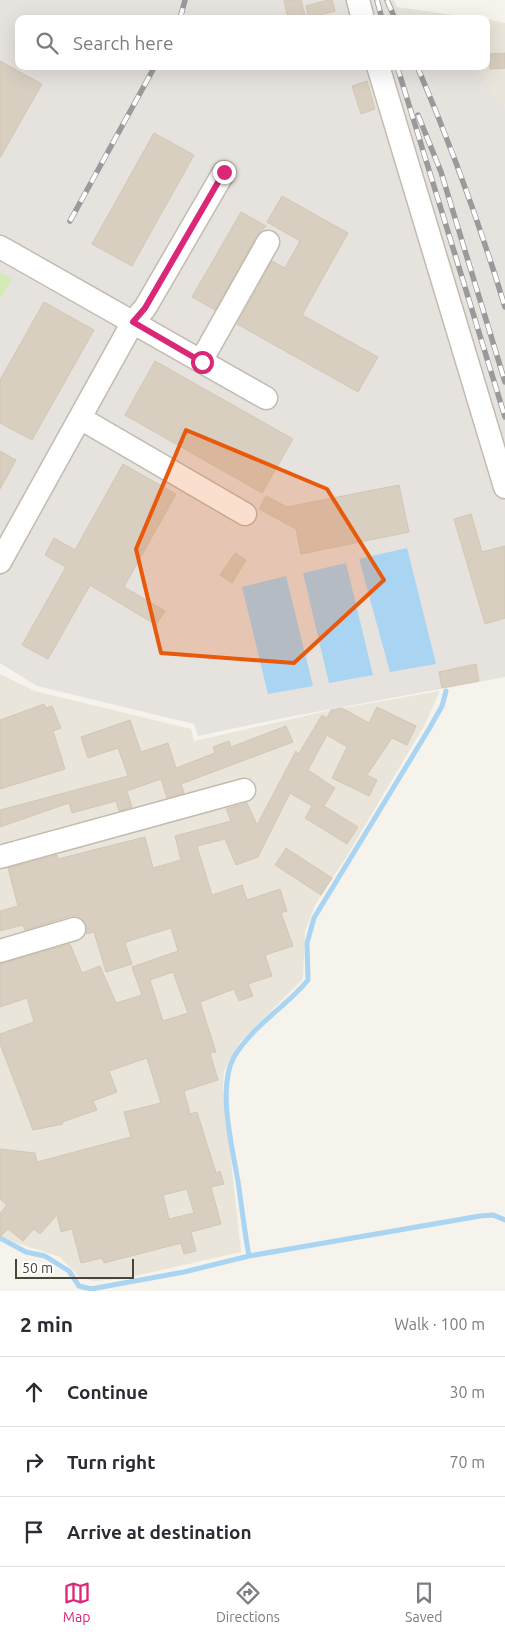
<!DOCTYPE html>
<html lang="en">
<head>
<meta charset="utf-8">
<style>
  :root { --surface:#fff; --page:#f2f2f3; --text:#2b2b33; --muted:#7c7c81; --line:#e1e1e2; --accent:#db2777 }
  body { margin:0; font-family:Ubuntu,sans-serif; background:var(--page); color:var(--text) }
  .scale { position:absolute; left:15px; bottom:12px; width:119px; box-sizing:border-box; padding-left:5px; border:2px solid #4b4439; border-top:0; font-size:14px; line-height:18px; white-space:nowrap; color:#4b4439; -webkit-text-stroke:4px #fff; paint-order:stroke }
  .stop { position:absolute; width:15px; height:15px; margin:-11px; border:4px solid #db2777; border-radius:50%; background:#fff }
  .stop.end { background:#db2777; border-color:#fff; box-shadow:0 1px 5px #0008 }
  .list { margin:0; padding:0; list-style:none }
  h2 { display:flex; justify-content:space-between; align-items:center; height:65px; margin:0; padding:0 20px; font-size:21px }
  h2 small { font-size:16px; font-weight:400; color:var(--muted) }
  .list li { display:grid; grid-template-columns:32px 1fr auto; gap:15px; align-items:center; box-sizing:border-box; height:70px; padding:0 20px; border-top:1px solid var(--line) }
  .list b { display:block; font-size:19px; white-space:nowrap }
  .list em { font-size:16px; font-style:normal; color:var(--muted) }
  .icon { flex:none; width:28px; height:28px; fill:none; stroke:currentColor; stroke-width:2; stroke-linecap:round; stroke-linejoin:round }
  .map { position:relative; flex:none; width:505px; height:1291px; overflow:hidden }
  .search { position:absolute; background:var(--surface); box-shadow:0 5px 20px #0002; left:15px; right:15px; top:15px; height:55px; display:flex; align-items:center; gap:12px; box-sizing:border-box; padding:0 18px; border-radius:10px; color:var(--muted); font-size:19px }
  .sheet { height:275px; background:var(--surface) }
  nav { display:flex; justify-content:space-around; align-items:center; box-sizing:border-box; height:70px; border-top:1px solid var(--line); background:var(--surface); font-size:14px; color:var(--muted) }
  nav a { display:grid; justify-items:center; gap:2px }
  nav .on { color:var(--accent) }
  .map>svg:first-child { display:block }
  .residential { fill:#eae5da }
  .industrial { fill:#e6e2dd }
  .green { fill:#d2eab5 }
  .water { fill:#a9d4f2 }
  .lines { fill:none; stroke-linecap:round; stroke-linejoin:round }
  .stream { stroke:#a9d4f2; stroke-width:5 }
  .building { fill:#d8cfc1; stroke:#d3c7b4; fill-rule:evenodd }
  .minor-casing { stroke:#c2bbae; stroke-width:25 }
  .minor { stroke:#fff; stroke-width:22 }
  .rail-casing { stroke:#9a9a9a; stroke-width:5.5 }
  .rail { stroke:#fff; stroke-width:4; stroke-dasharray:11; stroke-linecap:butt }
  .route { stroke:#db2777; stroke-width:6 }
  .marked { fill:#e8590c; fill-opacity:0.2; stroke:#e8590c; stroke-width:4; stroke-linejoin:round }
</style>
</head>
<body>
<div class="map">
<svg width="505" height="1291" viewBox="0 0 505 1291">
  <rect width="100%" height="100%" fill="#f6f3ec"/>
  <path class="residential" d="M 486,19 L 505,23 L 505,108 L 491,92 L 478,66 L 486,66 Z
    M 0,674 L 35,691 L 191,729 L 194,741 L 331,710 L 440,691 L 424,726 L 345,859 L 315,905 L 305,931 L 303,979 L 240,1042 L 224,1071 L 223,1084 L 241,1252 L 122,1279 L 94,1281 L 80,1278 L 60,1257 L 14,1242 L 0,1235 Z"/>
  <path class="industrial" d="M 0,0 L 394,0 L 397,7 L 482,19 L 19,19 L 19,66 L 478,66 L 491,92 L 505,108 L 505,677 L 283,718 L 198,736 L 194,724 L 37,686 L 0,663 Z"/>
  <path class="green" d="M 0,272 L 12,279 L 0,299 Z"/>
  <path class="water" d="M 407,548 L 436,664 L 390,672 L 359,559 Z
    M 346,563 L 373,675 L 329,683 L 303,573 Z
    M 286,576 L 313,686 L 268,694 L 242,587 Z"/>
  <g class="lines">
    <path class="stream" d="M 0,1238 L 26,1252 L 45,1256 L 69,1271 L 79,1286 L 91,1289 L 184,1272 L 249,1256 L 480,1216 L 493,1215 L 505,1220
      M 249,1256 C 245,1233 242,1211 239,1188 C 234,1153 216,1089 234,1057 C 252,1026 286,1007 308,980 L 307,943 L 314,918 L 429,729 L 442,706 L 446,691"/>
  </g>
  <path class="building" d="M 284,0 L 301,0 L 305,15 L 288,19 Z
    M 328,0 L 332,0 L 335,11 L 309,18 L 306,6 Z
    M 505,53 L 505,68 L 490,69 L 490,54 Z
    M 0,61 L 42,84 L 0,158 Z
    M 367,81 L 375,109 L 361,114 L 352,86 Z
    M 154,133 L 194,155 L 132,266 L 92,244 Z
    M 282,196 L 348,233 L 302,315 L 378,357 L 358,392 L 237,324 L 272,261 L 285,268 L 300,241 L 267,222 Z
    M 241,212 L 266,226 L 257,236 L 215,310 L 192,297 Z
    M 44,302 L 94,330 L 32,440 L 0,423 L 0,380 Z
    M 155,361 L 293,439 L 262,493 L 125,415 Z
    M 0,451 L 16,460 L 0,489 Z
    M 123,464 L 176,494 L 124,587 L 165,611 L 156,625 L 90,585 L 48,659 L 22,645 L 66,567 L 45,555 L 54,538 L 75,550 Z
    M 399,485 L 409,532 L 301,554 L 296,529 L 259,509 L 266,496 L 287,507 Z
    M 471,514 L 482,552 L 505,546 L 505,618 L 485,624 L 454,519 Z
    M 235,553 L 246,560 L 232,583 L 220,575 Z
    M 476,664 L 479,681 L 442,688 L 439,672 Z
    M 44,704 L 46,708 L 52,706 L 61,728 L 53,731 L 65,769 L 0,789 L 0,720 Z
    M 377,707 L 416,726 L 407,745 L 392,738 L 367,775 L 377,780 L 369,796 L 332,778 L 347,747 L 327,735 L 308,770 L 335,788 L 324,806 L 358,827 L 347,844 L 305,818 L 312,806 L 290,793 L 258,857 L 236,865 L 225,839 L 197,846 L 212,895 L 242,885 L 247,900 L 280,889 L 287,911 L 281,913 L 293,946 L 265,955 L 272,976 L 248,984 L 253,996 L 239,1001 L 234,989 L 200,1002 L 216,1052 L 210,1053 L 218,1080 L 184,1091 L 190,1114 L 197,1112 L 216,1173 L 220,1171 L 224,1184 L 211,1187 L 221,1224 L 191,1232 L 196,1251 L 184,1254 L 181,1243 L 104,1263 L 102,1258 L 81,1263 L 72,1229 L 61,1232 L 57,1215 L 40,1234 L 34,1229 L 23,1241 L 8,1229 L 0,1237 L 0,1213 L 7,1205 L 0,1199 L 0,1149 L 35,1153 L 37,1162 L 131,1137 L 124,1112 L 161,1103 L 147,1058 L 109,1071 L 117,1092 L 93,1101 L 97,1110 L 62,1122 L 63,1124 L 33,1130 L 0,1044 L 0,1034 L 34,1022 L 27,998 L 0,1007 L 0,964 L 70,944 L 82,973 L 100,966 L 116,1003 L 142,995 L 132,967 L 178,951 L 171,928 L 132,940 L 125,943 L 132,964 L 106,972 L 94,932 L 86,934 L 86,925 L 78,916 L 70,916 L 25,930 L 23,925 L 0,931 L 0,911 L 18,906 L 8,868 L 57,855 L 58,859 L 145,837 L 153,868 L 181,860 L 175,836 L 231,821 L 226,809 L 247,803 L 257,825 L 296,751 L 298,755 L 322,715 L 327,718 L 331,710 L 342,708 L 369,723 ZM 173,972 L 188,1013 L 163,1021 L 150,980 ZM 187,1189 L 194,1213 L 169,1219 L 163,1195 Z
    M 130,720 L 141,752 L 168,743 L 176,768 L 215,753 L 213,747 L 229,741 L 231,747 L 286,726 L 293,742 L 181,784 L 184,793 L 167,798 L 161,779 L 127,791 L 132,807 L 119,811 L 116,801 L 72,813 L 69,803 L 0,827 L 0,810 L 128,776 L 118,748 L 88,758 L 81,737 Z
    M 286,848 L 332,878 L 321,895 L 275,865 Z"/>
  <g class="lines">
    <g class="minor-casing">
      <path id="minor" d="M 358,0 L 363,19
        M 378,66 L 505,487
        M 0,247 L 266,398
        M 201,361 L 268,242
        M 80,418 L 245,514
        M 0,562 L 133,322 L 145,308 L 224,172
        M 0,857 L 244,790
        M 0,951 L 74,929"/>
    </g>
    <use href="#minor" class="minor"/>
    <g class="rail-casing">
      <path id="rail" d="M 377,0 L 382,19
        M 387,0 L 395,19
        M 180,19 L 185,0
        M 397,66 L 505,417
        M 417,66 C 451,145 480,225 505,307
        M 418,115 L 441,172 L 505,382
        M 70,221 L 155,66"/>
    </g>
    <use href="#rail" class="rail"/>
  </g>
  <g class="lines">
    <path class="route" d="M 202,362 L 133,322 L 145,308 L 224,172"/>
  </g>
  <path class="marked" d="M 186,430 L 327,489 L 384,580 L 294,663 L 161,653 L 136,549 Z"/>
</svg>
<div class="scale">50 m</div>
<div class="stop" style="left:202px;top:362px"></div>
<div class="stop end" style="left:224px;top:172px"></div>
<div class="search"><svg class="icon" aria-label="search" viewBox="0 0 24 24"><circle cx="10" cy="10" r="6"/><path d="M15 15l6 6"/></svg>Search here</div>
</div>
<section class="sheet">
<h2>2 min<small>Walk · 100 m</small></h2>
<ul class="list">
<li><svg class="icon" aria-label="ahead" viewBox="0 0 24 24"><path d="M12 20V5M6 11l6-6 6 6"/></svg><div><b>Continue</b></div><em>30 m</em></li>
<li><svg class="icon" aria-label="right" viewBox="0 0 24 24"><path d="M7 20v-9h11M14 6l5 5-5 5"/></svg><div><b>Turn right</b></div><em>70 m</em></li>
<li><svg class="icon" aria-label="arrive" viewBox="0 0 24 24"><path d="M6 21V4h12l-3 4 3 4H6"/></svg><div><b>Arrive at destination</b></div></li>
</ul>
</section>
<nav>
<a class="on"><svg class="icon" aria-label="map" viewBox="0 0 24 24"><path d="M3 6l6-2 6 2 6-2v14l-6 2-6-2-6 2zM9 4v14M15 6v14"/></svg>Map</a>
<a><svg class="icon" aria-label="directions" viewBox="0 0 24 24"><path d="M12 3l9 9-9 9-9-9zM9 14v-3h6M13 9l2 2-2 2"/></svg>Directions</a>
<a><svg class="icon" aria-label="saved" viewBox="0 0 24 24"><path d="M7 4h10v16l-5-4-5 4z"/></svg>Saved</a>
</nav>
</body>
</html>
